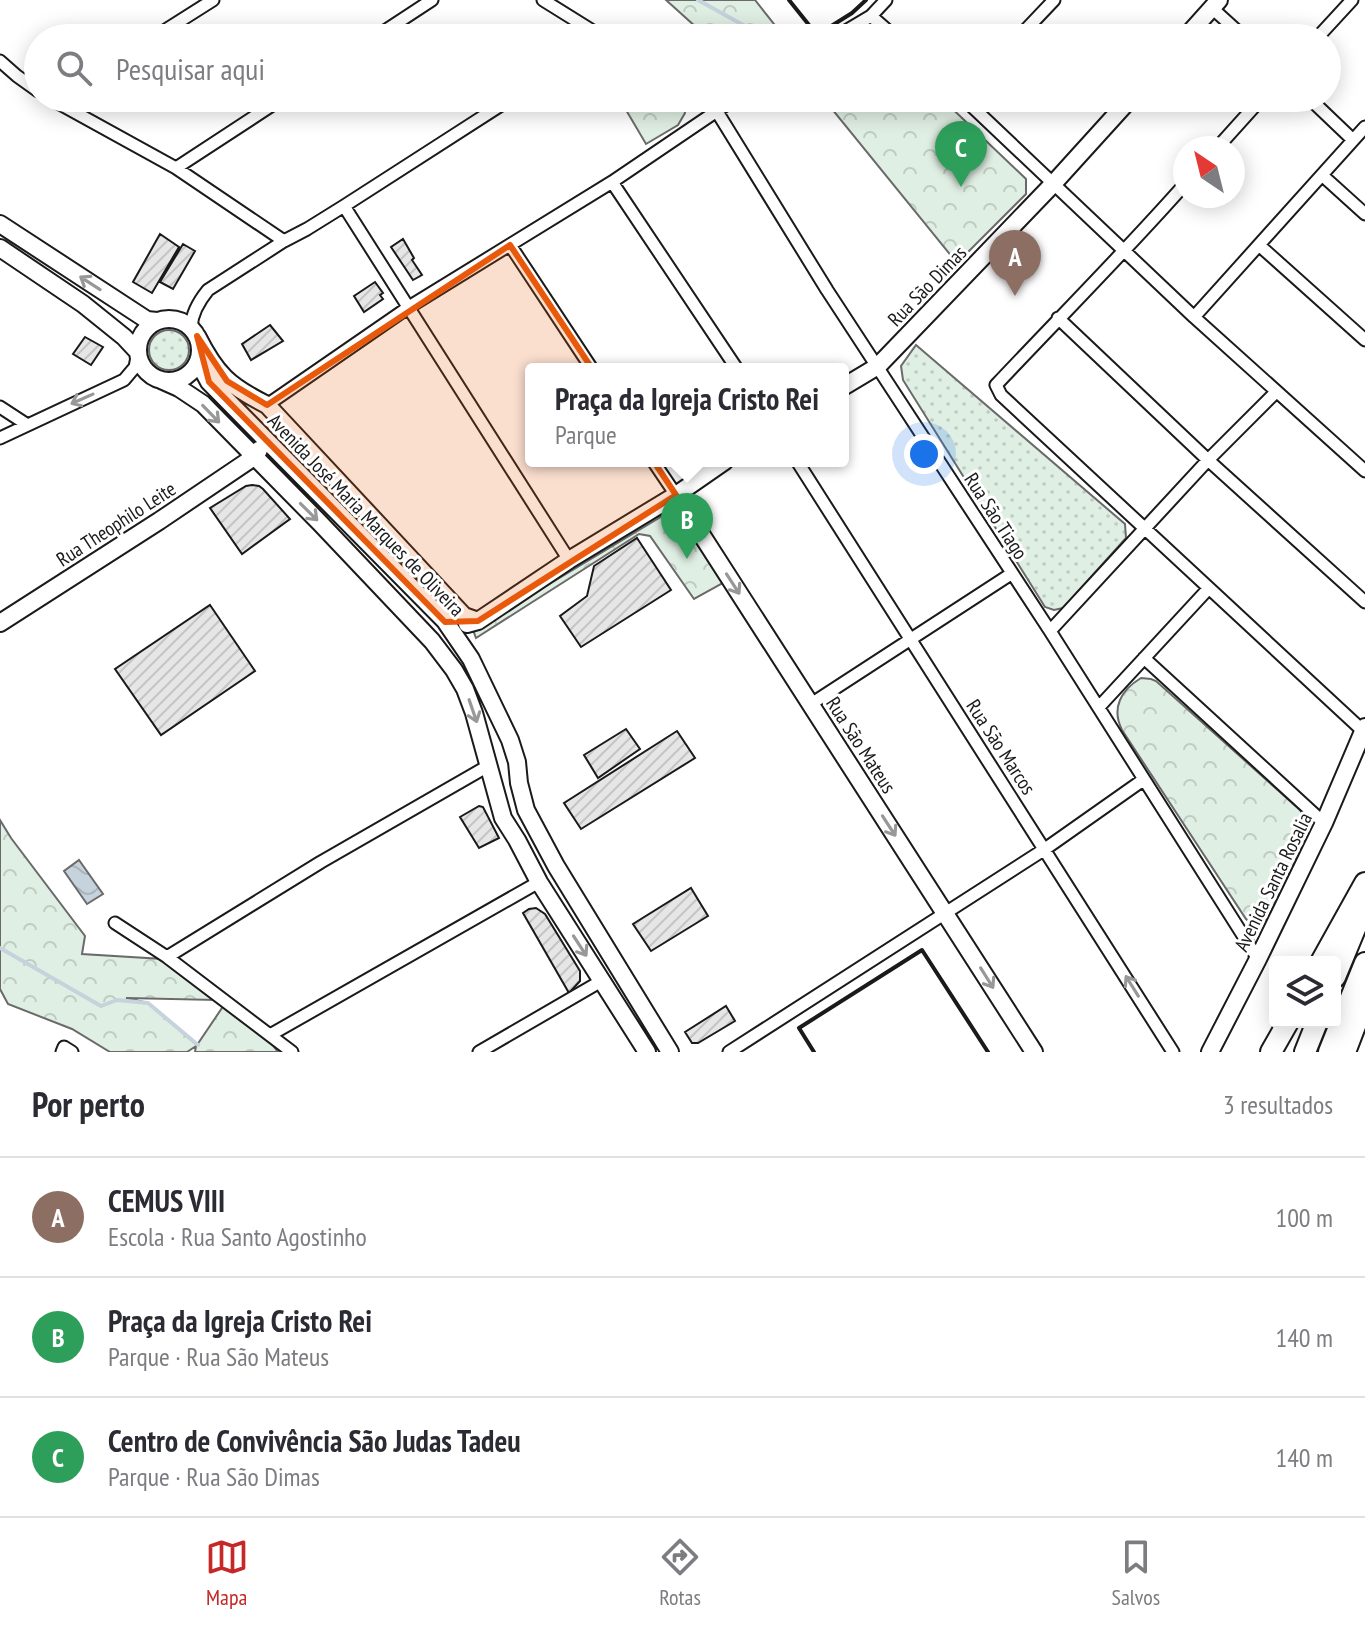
<!DOCTYPE html>
<html lang="pt">
<head>
<meta charset="utf-8">
<style>
  :root { --surface:#fff; --page:#f2f2f3; --text:#2b2b33; --muted:#7c7c81; --line:#e1e1e2; --accent:#c62828 }
  body { margin:0; font-family:"PT Sans Narrow",sans-serif; background:var(--page); color:var(--text) }
  .controls { position:absolute; right:24px; bottom:24px; display:grid; overflow:hidden; border-radius:8px; box-shadow:0 4px 20px #0003 }
  .controls button { width:72px; height:72px; display:grid; place-items:center; padding:0; border:0; border-bottom:2px solid var(--line); background:var(--surface); color:var(--text); font:40px sans-serif }
  .compass { position:absolute; left:1173px; top:136px; width:72px; height:72px; border-radius:50%; background:var(--surface); box-shadow:0 4px 20px #0003; rotate:325deg }
  .you { position:absolute; left:924px; top:454px; width:28px; height:28px; margin:-20px; border:6px solid #fff; border-radius:50%; background:#1a73e8; box-shadow:0 0 0 12px #1a73e833 }
  .badge { display:grid; place-items:center; width:52px; height:52px; border-radius:50%; background:var(--accent); color:#fff; font-size:26px; font-weight:700 }
  .pin { position:absolute; translate:-50% -66px; filter:drop-shadow(0 2px 4px #0008) }
  .pin::after { content:''; position:absolute; top:42px; width:28px; height:24px; background:inherit; clip-path:polygon(0 0,100% 0,50% 100%) }
  .popup { position:absolute; left:525px; top:363px; width:324px; height:104px; box-sizing:border-box; display:grid; place-content:center; border-radius:8px; background:var(--surface); filter:drop-shadow(0 2px 6px #0005); font-size:26px; white-space:nowrap; color:var(--muted) }
  .popup b { font-size:30px; color:var(--text) }
  .popup::after { content:''; position:absolute; left:50%; top:100%; margin-left:-16px; border:16px solid transparent; border-top-color:var(--surface) }
  .list { margin:0; padding:0; list-style:none }
  h2 { display:flex; justify-content:space-between; align-items:center; height:104px; margin:0; padding:0 32px; font-size:34px }
  h2 small { font-size:26px; font-weight:400; color:var(--muted) }
  .list li { display:grid; grid-template-columns:52px 1fr auto; gap:24px; align-items:center; box-sizing:border-box; height:120px; padding:0 32px; border-top:2px solid var(--line) }
  .list b { display:block; font-size:30px; white-space:nowrap }
  .list p { margin:0; font-size:26px; white-space:nowrap; color:var(--muted) }
  .list em { font-size:26px; font-style:normal; color:var(--muted) }
  .icon { flex:none; width:44px; height:44px; fill:none; stroke:currentColor; stroke-width:2; stroke-linecap:round; stroke-linejoin:round }
  .map { position:relative; flex:none; width:1365px; height:1052px; overflow:hidden }
  .search { position:absolute; background:var(--surface); box-shadow:0 4px 20px #0003; left:24px; right:24px; top:24px; height:88px; display:flex; align-items:center; gap:20px; box-sizing:border-box; padding:0 28px; border-radius:44px; color:var(--muted); font-size:30px }
  .sheet { height:464px; background:var(--surface) }
  nav { display:flex; justify-content:space-around; align-items:center; box-sizing:border-box; height:112px; border-top:2px solid var(--line); background:var(--surface); font-size:22px; color:var(--muted) }
  nav a { display:grid; justify-items:center; gap:4px }
  nav .on { color:var(--accent) }
  .map>svg:first-child { display:block }
  .grass { fill:url(#grass-dots); stroke:#6a6a6a; stroke-width:2 }
  .forest { fill:url(#forest-crowns); stroke:#6a6a6a; stroke-width:2 }
  .water { fill:url(#water-waves); stroke:#6a6a6a; stroke-width:2 }
  .lines { fill:none; stroke-linecap:round; stroke-linejoin:round }
  .stream { stroke:#c6d2dc; stroke-width:4 }
  .building { fill:url(#building-hatch); stroke:#1a1a1a; stroke-width:2 }
  .street-casing { stroke:#1a1a1a; stroke-width:15 }
  .secondary-casing { stroke:#1a1a1a; stroke-width:20 }
  .highway-casing { stroke:#1a1a1a; stroke-width:24 }
  .street { stroke:#fff; stroke-width:11 }
  .secondary { stroke:#fff; stroke-width:16 }
  .highway { stroke:#fff; stroke-width:20 }
  .wall { stroke:#1a1a1a; stroke-width:4 }
  .oneway { stroke:#989898 }
  .marked { fill:#e8590c; fill-opacity:0.2; stroke:#e8590c; stroke-width:6; stroke-linejoin:round }
  .labels { text-anchor:middle; dominant-baseline:central; stroke-width:6; stroke-linejoin:round; paint-order:stroke }
  .street-label { font-size:20px; fill:#1a1a1a; stroke:#fff }
</style>
</head>
<body>
<div class="map">
<svg width="1365" height="1052" viewBox="0 0 1365 1052">
  <defs>
    <pattern id="grass-dots" width="8" height="8" patternUnits="userSpaceOnUse" patternTransform="scale(2)"><rect width="8" height="8" fill="#e0efe3"/><path d="M2 2h.1M6 6h.1" fill="none" stroke="#c0ccc2" stroke-width="1.8" stroke-linecap="round"/></pattern>
    <pattern id="forest-crowns" width="20" height="18" patternUnits="userSpaceOnUse" patternTransform="scale(2)"><rect width="20" height="18" fill="#e0efe3"/><path d="M2 6a3 3 0 1 1 6 0M12 15a3 3 0 1 1 6 0" fill="none" stroke="#c0ccc2"/></pattern>
    <pattern id="water-waves" width="16" height="10" patternUnits="userSpaceOnUse" patternTransform="scale(2)"><rect width="16" height="10" fill="#c6d2dc"/><path d="M0 5q4-4 8 0t8 0" fill="none" stroke="#aab4bc"/></pattern>
    <pattern id="building-hatch" width="6" height="6" patternUnits="userSpaceOnUse" patternTransform="scale(2)"><rect width="6" height="6" fill="#e6e6e6"/><path d="M-1 1l2-2M0 6l6-6M5 7l2-2" fill="none" stroke="#c5c5c5"/></pattern>
  </defs>
  <rect width="100%" height="100%" fill="#fff"/>
  <path class="grass" d="M149 350a20 20 0 1 1 40 0a20 20 0 1 1-40 0Z
    M 916,345 L 1125,524 L 1126,538 L 1063,608 L 1054,610 L 1045,607 L 903,380 L 901,366 Z"/>
  <path class="forest" d="M 666,0 L 755,0 L 785,38 L 713,38 L 706,36 Z
    M 619,98 L 683,98 L 685,113 L 678,125 L 646,144 Z
    M 823,98 L 941,98 L 1026,179 L 1026,194 L 957,263 Z
    M 674,509 L 723,583 L 694,599 L 650,536 L 639,534 L 476,638 L 473,630 Z
    M 1141,678 L 1151,679 L 1156,681 L 1300,810 L 1306,820 L 1309,833 L 1268,918 C 1262,926 1253,926 1246,919 L 1122,730 C 1111,708 1121,690 1141,678 Z
    M 0,820 L 11,838 L 85,936 L 82,954 L 163,959 L 215,1000 L 126,998 L 148,1003 L 197,1045 L 224,1005 L 265,1035 L 278,1052 L 195,1052 L 196,1046 L 187,1052 L 110,1052 L 72,1029 L 8,1004 L 0,989 Z"/>
  <path class="water" d="M 79,860 L 103,894 L 87,904 L 64,871 Z"/>
  <g class="lines">
    <path class="stream" d="M 698,0 L 763,36
      M 0,948 L 101,1006 L 117,1000 L 148,1003 L 198,1045"/>
  </g>
  <path class="building" d="M 160,234 L 179,247 L 152,293 L 133,282 Z
    M 403,239 L 414,258 L 412,260 L 422,275 L 413,280 L 391,247 Z
    M 183,244 L 195,251 L 173,289 L 160,282 Z
    M 375,282 L 383,293 L 380,295 L 383,299 L 364,312 L 354,296 Z
    M 270,325 L 283,341 L 251,360 L 242,344 Z
    M 85,337 L 103,347 L 91,365 L 73,354 Z
    M 252,485 L 259,486 L 263,489 L 290,519 L 242,554 L 210,508 L 246,486 Z
    M 637,538 L 671,590 L 581,647 L 560,616 L 587,596 L 594,566 Z
    M 210,605 L 255,671 L 161,735 L 115,669 Z
    M 626,729 L 640,749 L 598,778 L 584,755 Z
    M 677,731 L 695,758 L 581,829 L 564,803 Z
    M 479,806 L 483,807 L 499,838 L 479,848 L 460,817 Z
    M 691,888 L 708,916 L 651,951 L 633,924 Z
    M 536,908 L 545,914 L 580,971 L 580,981 L 569,993 L 523,913 L 529,909 Z
    M 726,1006 L 735,1021 L 698,1043 L 692,1043 L 685,1032 Z"/>
  <g class="lines">
    <g class="street-casing">
      <path id="street" d="M 543,0 L 604,38
        M 1212,8 L 1245,38
        M 871,16 L 896,38
        M 153,38 L 213,0
        M 374,38 L 432,0
        M 834,38 L 871,16 L 886,0
        M 1018,38 L 1054,0
        M 1317,38 L 1352,0
        M 0,61 L 17,76 L 38,91
        M 49,98 L 176,168 L 284,241
        M 697,98 L 716,110 L 827,290 L 1050,631 L 1258,959
        M 963,98 L 1194,317 L 1365,471
        M 1309,98 L 1353,140
        M 1217,148 L 1262,98
        M 176,168 L 283,98
        M 1323,176 L 1365,214
        M 612,182 L 737,369
        M 1185,184 C 1124,253 1059,318 996,385 L 1001,395 L 1363,731
        M 344,206 L 569,560
        M 510,245 L 592,369
        M 1260,246 L 1365,340
        M 1194,317 L 1365,127
        M 1058,318 L 1208,460 L 1365,602
        M 191,327 C 192,313 199,301 208,290 L 284,241 L 307,229 L 344,206 L 512,98
        M 267,405 L 409,307 L 612,182 L 736,98
        M 0,407 L 26,424
        M 0,438 L 124,380 L 135,367 L 138,352
        M 653,461 L 676,495
        M 797,461 L 1173,1052
        M 1050,631 L 1208,460 L 1276,392
        M 1144,658 L 1324,823
        M 811,704 L 1011,574
        M 1099,707 L 1209,588
        M 115,923 L 167,957 L 292,1052
        M 167,957 L 321,862 L 488,766
        M 270,1035 L 539,882
        M 62,1052 L 64,1047 L 72,1052
        M 479,1052 L 603,980
        M 729,1052 L 1045,849 L 1143,780"/>
    </g>
    <g class="secondary-casing">
      <path id="secondary" d="M 1185,38 L 1219,0
        M 0,224 L 147,320 L 157,321
        M 0,248 L 83,304 L 124,337 L 138,352
        M138 350a31 31 0 1 1 62 0a31 31 0 1 1-62 0Z
        M 197,336 C 216,374 229,386 267,405 L 464,616 L 478,621
        M 201,352 L 202,369 L 209,382 L 445,621 L 471,659 L 510,740 L 517,762 L 519,783 L 526,810 L 556,866 L 670,1052
        M 161,380 L 179,388 L 203,404 L 320,523 L 432,641 L 454,670 L 465,689 L 474,713 L 503,818 L 517,840 L 539,882 L 647,1052
        M 843,387 L 878,366 L 1053,184 L 1131,98
        M 676,495 L 1034,1052
        M 0,623 L 159,521 L 254,457 L 259,450
        M 467,624 L 478,621 L 569,560 L 676,495 L 725,461
        M 1210,1052 L 1258,959 L 1324,823 L 1365,727"/>
    </g>
    <g class="highway-casing">
      <path id="highway" d="M 1321,962 L 1365,883
        M 1335,977 L 1364,907
        M 1271,1052 L 1288,1022
        M 1305,1052 L 1317,1022
        M 1329,1052 L 1365,963
        M 1345,1052 L 1365,1000"/>
    </g>
    <use href="#street" class="street"/>
    <use href="#secondary" class="secondary"/>
    <use href="#highway" class="highway"/>
    <path class="wall" d="M 789,0 L 817,35 L 852,13 L 866,0
      M 814,1052 L 799,1028 L 922,950 L 988,1052"/>
  </g>
  <defs><path id="oneway-shaft" d="M-6 0H5M1.5-3L5.5 0L1.5 3" fill="none" stroke-width="1.6" stroke-linecap="round" stroke-linejoin="round" transform="scale(2)"/></defs>
  <g class="oneway">
    <use href="#oneway-shaft" transform="translate(90 283) rotate(-147)"/>
    <use href="#oneway-shaft" transform="translate(82 399) rotate(156)"/>
    <use href="#oneway-shaft" transform="translate(211 414) rotate(46)"/>
    <use href="#oneway-shaft" transform="translate(309 512) rotate(45)"/>
    <use href="#oneway-shaft" transform="translate(733 584) rotate(57)"/>
    <use href="#oneway-shaft" transform="translate(473 711) rotate(71)"/>
    <use href="#oneway-shaft" transform="translate(889 826) rotate(57)"/>
    <use href="#oneway-shaft" transform="translate(580 946) rotate(57)"/>
    <use href="#oneway-shaft" transform="translate(987 978) rotate(58)"/>
    <use href="#oneway-shaft" transform="translate(1132 986) rotate(-122)"/>
  </g>
  <path class="marked" d="M 510,245 L 676,495 L 478,621 L 445,622 L 209,382 L 197,336 L 227,381 L 267,405 Z"/>
  <g class="labels">
    <g class="street-label">
      <text transform="translate(927 286) rotate(-46)">Rua São Dimas</text>
      <text transform="translate(366 515) rotate(46)">Avenida José Maria Marques de Oliveira</text>
      <text transform="translate(996 516) rotate(57)">Rua São Tiago</text>
      <text transform="translate(116 524) rotate(-33)">Rua Theophilo Leite</text>
      <text transform="translate(861 745) rotate(57)">Rua São Mateus</text>
      <text transform="translate(1001 747) rotate(57)">Rua São Marcos</text>
      <text transform="translate(1273 882) rotate(-64)">Avenida Santa Rosalia</text>
    </g>
  </g>
</svg>
<div class="controls">
<button><svg class="icon" aria-label="layers" viewBox="0 0 24 24"><path d="M12 4l9 5-9 5-9-5zM3 14l9 5 9-5"/></svg></button>
</div>
<svg class="compass" viewBox="-18 -18 36 36"><path d="M0-13l5 13h-10z" fill="#e53935"/><path d="M0 13l5-13h-10z" fill="#7c7c81"/></svg>
<div class="you"></div>
<div class="pin badge" style="left:1015px;top:296px;background:#8d6e63">A</div>
<div class="pin badge" style="left:687px;top:559px;background:#2e9e5b">B</div>
<div class="popup"><b>Praça da Igreja Cristo Rei</b>Parque</div>
<div class="pin badge" style="left:961px;top:187px;background:#2e9e5b">C</div>
<div class="search"><svg class="icon" aria-label="search" viewBox="0 0 24 24"><circle cx="10" cy="10" r="6"/><path d="M15 15l6 6"/></svg>Pesquisar aqui</div>
</div>
<section class="sheet">
<h2>Por perto<small>3 resultados</small></h2>
<ul class="list">
<li><span class="badge" style="background:#8d6e63">A</span><div><b>CEMUS VIII</b><p>Escola · Rua Santo Agostinho</p></div><em>100 m</em></li>
<li><span class="badge" style="background:#2e9e5b">B</span><div><b>Praça da Igreja Cristo Rei</b><p>Parque · Rua São Mateus</p></div><em>140 m</em></li>
<li><span class="badge" style="background:#2e9e5b">C</span><div><b>Centro de Convivência São Judas Tadeu</b><p>Parque · Rua São Dimas</p></div><em>140 m</em></li>
</ul>
</section>
<nav>
<a class="on"><svg class="icon" aria-label="map" viewBox="0 0 24 24"><path d="M3 6l6-2 6 2 6-2v14l-6 2-6-2-6 2zM9 4v14M15 6v14"/></svg>Mapa</a>
<a><svg class="icon" aria-label="directions" viewBox="0 0 24 24"><path d="M12 3l9 9-9 9-9-9zM9 14v-3h6M13 9l2 2-2 2"/></svg>Rotas</a>
<a><svg class="icon" aria-label="saved" viewBox="0 0 24 24"><path d="M7 4h10v16l-5-4-5 4z"/></svg>Salvos</a>
</nav>
</body>
</html>
